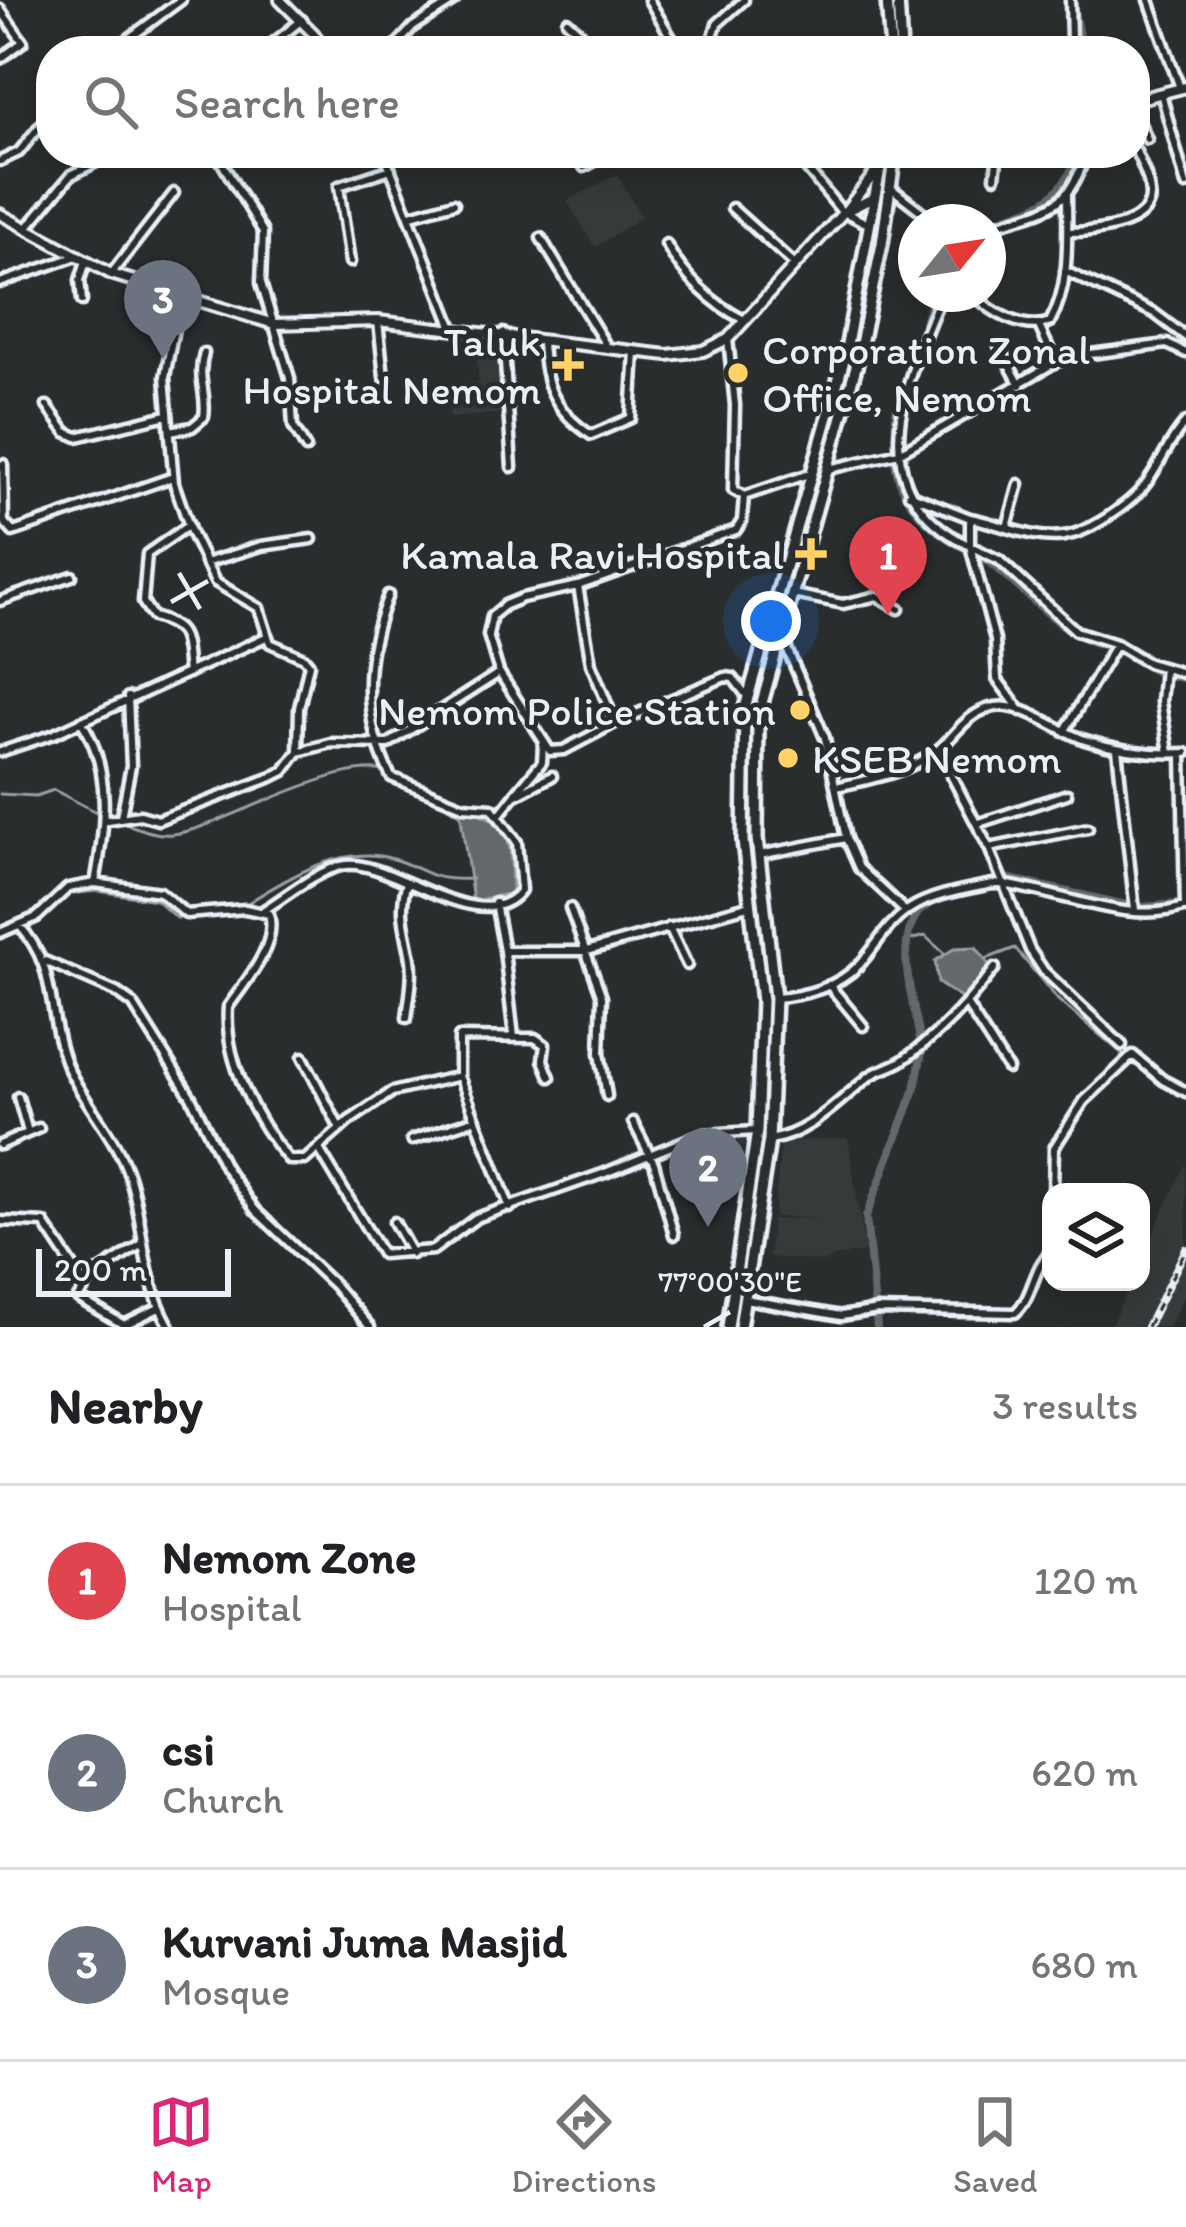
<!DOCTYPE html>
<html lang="en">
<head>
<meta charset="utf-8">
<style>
  :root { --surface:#fff; --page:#f6f6f6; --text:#202124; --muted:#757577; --line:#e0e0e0; --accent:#db2777 }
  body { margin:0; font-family:Itim,sans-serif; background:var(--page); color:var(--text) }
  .controls { position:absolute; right:36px; bottom:36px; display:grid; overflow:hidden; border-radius:24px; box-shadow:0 6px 30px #0003 }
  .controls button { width:108px; height:108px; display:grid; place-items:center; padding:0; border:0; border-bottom:3px solid var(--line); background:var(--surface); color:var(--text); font:60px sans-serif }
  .compass { position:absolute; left:898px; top:204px; width:108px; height:108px; border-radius:50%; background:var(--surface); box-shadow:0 6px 30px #0003; rotate:60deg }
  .scale { position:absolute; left:36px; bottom:30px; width:195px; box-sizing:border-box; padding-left:12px; border:6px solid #e8f1f8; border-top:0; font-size:33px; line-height:42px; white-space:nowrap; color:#e8f1f8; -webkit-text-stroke:9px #2a2d2e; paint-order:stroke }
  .you { position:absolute; left:771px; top:621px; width:42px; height:42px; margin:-30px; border:9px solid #fff; border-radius:50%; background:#1a73e8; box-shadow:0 0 0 18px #1a73e833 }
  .badge { display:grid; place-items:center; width:78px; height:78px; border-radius:50%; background:var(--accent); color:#fff; font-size:39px; font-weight:700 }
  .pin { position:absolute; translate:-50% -99px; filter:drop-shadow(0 3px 6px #0008) }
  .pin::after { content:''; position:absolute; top:63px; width:42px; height:36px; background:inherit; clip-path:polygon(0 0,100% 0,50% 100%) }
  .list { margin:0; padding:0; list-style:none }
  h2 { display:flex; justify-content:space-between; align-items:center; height:156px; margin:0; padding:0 48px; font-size:51px }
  h2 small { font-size:39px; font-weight:400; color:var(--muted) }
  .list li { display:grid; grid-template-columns:78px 1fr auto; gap:36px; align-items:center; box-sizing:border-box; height:192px; padding:0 48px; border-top:3px solid var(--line) }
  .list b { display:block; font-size:45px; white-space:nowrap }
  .list p { margin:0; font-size:39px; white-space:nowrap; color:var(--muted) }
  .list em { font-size:39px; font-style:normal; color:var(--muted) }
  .icon { flex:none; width:66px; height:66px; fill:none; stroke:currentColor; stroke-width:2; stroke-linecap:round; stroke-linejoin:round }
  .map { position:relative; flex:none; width:1186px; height:1327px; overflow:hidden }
  .search { position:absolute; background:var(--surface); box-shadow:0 6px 30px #0003; left:36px; right:36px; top:36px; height:132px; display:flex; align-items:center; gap:30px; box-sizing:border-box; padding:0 42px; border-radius:48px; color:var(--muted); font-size:45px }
  .sheet { height:732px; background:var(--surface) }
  nav { display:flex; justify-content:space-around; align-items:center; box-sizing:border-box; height:168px; border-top:3px solid var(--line); background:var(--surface); font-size:33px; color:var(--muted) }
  nav a { display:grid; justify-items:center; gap:6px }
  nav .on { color:var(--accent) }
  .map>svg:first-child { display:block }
  .built { fill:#363a3b }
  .water { fill:#63686b; stroke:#989fa3; stroke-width:3 }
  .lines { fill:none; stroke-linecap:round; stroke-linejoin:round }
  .stream { stroke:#989fa3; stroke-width:3 }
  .canal { stroke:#63686b; stroke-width:8 }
  .minor-casing { stroke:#e8f1f8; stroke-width:15 }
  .tertiary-casing { stroke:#e8f1f8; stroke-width:16 }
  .primary-casing { stroke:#e8f1f8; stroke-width:18 }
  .minor { stroke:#2a2d2e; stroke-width:6 }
  .tertiary { stroke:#2a2d2e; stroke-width:8 }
  .primary { stroke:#2a2d2e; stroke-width:9 }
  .rail-casing { stroke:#e8f1f8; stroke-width:8 }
  .rail { stroke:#2a2d2e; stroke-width:3; stroke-dasharray:9; stroke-linecap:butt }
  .ticks { fill:none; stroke:#e8f1f8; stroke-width:4.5 }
  .poi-dot { fill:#ffd166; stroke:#2a2d2e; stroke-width:4.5 }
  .labels { text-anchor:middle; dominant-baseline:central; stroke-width:9; stroke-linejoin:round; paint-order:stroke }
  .poi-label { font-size:42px; fill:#e8f1f8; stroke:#2a2d2e; text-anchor:end }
  .ticks-label { font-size:30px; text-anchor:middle; fill:#e8f1f8; stroke:#2a2d2e; stroke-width:9; stroke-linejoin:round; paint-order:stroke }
</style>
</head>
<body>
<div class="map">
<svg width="1186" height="1327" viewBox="0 0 1186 1327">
  <rect width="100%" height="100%" fill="#2a2d2e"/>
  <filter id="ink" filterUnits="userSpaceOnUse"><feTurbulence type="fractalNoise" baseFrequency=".00833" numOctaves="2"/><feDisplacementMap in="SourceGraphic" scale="24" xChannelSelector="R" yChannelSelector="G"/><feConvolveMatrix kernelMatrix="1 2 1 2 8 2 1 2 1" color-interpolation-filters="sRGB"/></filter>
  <g filter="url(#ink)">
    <path class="built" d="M 617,174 L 641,217 L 595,247 L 567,201 Z
      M 494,336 L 502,413 L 450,418 L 445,384 L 479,382 L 475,338 Z
      M 744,1138 L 741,1190 L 682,1193 L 674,1147 Z
      M 848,1138 L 865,1252 L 836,1256 L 824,1262 L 769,1257 L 772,1220 L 817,1218 L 774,1217 L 781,1142 Z
      M 1186,1163 L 1186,1291 L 1169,1327 L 1110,1327 L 1131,1282 L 1141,1282 L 1141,1260 Z"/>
    <path class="water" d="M 460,811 C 517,815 510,847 512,893 L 473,901 Z
      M 976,947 L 991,967 L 964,1000 L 938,983 L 935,961 L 955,948 Z"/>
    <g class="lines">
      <path class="stream" d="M 0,794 L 36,796 L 54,790 L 100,814
        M 427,795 L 460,814
        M 118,821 C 135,827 155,836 173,834 C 227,828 357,742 405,779
        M 246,904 C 287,878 343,843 393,859 C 431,871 427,881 472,879
        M 27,926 L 67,894 L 98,891 L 156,900 L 176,918 L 233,914
        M 2,937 L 18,931
        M 910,940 L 925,936 L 945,954
        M 986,959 L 1015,948 L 1058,1000 L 1124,1055
        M 1133,1063 L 1186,1097"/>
      <path class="canal" d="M 1072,1 L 1082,51
        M 988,223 C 1036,207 1060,204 1079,153
        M 895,448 L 896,412 L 934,294
        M 895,459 C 898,501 932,533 968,550
        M 979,555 C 1021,583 1059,637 1108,646
        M 1117,650 L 1157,672
        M 1167,675 L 1186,679
        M 1006,878 L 1131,906
        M 956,889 L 995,880
        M 1140,907 L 1181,904
        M 920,1040 C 915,1005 893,947 918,913 C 923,907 936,900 942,895
        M 877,1327 L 866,1217 L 915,1089 L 922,1052"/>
      <g class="minor-casing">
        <path id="minor" d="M 649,0 L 679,51
          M 1070,0 L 1071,40
          M 1149,0 L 1180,88
          M 0,9 L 23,42 L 0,59
          M 567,21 L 600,51
          M 112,51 L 181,0
          M 263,51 L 302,20
          M 391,51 L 413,27 L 455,0
          M 685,51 L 708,49
          M 708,51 L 717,24 L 744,0
          M 1161,93 L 1186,185
          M 1135,113 L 1147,139
          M 75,153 L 84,167
          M 216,153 L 263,232 L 261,283 L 290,378 L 293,426 L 306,448
          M 384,153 L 453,328
          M 794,153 L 843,213
          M 0,161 L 19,152 L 51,112
          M 584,167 L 610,153
          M 995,177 L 998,153
          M 891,188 L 935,222
          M 732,208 L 795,265
          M 844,212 L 868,224
          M 411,215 L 454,203
          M 988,228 C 1040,209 1068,215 1086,153
          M 26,229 L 71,175 L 114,153
          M 1069,232 C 1092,232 1149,228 1150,196 C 1150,180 1141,164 1135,149
          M 541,238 L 607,347
          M 666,244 C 683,276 712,304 744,320
          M 350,262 L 339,186 L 391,169
          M 1065,271 L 1154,313 L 1186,337
          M 111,274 L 174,193
          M 0,283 L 77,256
          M 942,294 C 904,384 857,491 970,546 L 970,518 C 999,523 1034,541 1064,536 C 1091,532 1136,501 1150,478 C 1163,459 1170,439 1186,422
          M 974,294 C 991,313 1025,332 1050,322 C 1071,284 1067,238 1067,195
          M 180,296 L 165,377 L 174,483 L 191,532 L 215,582 L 259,608 L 270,643 L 304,658 L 309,664 L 299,708 L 298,752
          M 82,301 L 80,280 L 86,261
          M 378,321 L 384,377
          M 1039,326 L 1055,361
          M 503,333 L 512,467
          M 728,339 L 735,405 L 733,490 L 744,496 L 812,473
          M 542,341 C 544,384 553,410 591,435 L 631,418 L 635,351
          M 999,346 L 1020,385
          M 47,406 L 66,432 L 77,437 L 167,415
          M 170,431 L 192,427 L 204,417 C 208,393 196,379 204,353
          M 3,464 L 4,522 L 13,532 L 173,477
          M 829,469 L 899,453 L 1056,362 L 1083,355 L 1167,344 L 1186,353
          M 909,494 L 970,518
          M 744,496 L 742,521 L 736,530 L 578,586 L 522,598 L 505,605 L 492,616 L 488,635 L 499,672 L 550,751 L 564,750 L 615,723 L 725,677 L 733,678 L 747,696
          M 1007,527 L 1019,484
          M 205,563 L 261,546 L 312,539
          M 578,586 L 591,664 L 615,723
          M 793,594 L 843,604 L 877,596 L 899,609
          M 0,601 L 72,576
          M 782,637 L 825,738 L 846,838 L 859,868 L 906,912
          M 1164,668 L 1161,702 L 1169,753
          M 188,673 C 184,639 189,627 153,617 L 143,602 L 147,554 L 189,525
          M 1021,711 L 997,679 L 995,640 L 970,546 L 999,560 L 1076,631 L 1116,644 L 1148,663 L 1186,674
          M 1064,732 L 1116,644
          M 1117,749 L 1135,910
          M 938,750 L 989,848 L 1030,950 L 1044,971 L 1122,1045
          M 0,752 L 54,734 L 266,637
          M 1182,754 L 1185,907
          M 836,787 C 871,779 912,772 940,748 C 956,734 967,714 990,708 C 1020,699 1057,731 1085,740 C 1117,750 1152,755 1186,753
          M 516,793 L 542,762 L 543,745
          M 499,815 L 514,796 L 552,776
          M 121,817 L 131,766 L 128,697
          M 107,820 L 140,815 L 158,820 L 272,777 L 284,771 L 298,752 L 331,743 L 388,744 L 499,673
          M 979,823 L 1067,794
          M 989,848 L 1088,828
          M 759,855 L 846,838
          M 95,883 L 160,892 L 186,914 L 245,909 L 269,914 C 278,946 245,982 228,1007 C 224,1060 255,1120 289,1160 L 305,1160 L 349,1121 L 392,1092 L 459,1076
          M 495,903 L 504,951 L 587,951 L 751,905
          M 570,908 L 602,997 L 600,1053 L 607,1096
          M 264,910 C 287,896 318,869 346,865 C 390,859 484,941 521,890 L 517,842 L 492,808 L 463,806 L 391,777 C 361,717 363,658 388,595
          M 19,925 C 59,969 46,1012 66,1063 C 82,1102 116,1135 129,1176 C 147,1233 139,1272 170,1327
          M 669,927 L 687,965
          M 0,933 L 37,917 L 68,888 L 95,883 C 105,830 113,769 81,721
          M 504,951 L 514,1037
          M 45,961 L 116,992 L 133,1004 L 191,1097 L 225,1167 L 255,1210 L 334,1285 L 370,1327
          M 829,985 L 863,1026
          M 775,998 C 805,996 838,987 859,965 C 877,946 884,927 908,910 C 928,896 962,890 987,885 C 1002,882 1017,887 1032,890 C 1080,900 1138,924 1186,906
          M 967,1005 L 1008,1069
          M 407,1018 C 409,999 414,978 411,959 C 406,929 398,912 407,882
          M 303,1057 L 340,1129
          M 18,1097 L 28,1132
          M 633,1122 L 654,1163 L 674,1235
          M 412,1140 L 476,1119
          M 769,1140 C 809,1135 839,1100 870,1076 C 880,1069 893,1067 903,1060 C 939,1035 969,1002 995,968
          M 0,1145 L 39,1128
          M 319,1149 L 382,1254 L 433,1250 L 476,1218 L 605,1173 L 701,1134 L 757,1131
          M 1053,1192 L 1054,1148 L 1084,1101 L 1133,1055 L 1163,1080 L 1186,1092
          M 510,1208 L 459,1076 L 459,1037 L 535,1038 L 545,1045 L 543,1060 L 550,1077
          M 0,1221 L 44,1223 L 84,1283
          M 394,1222 L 412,1254
          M 142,1244 L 93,1275 L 78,1298 L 124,1325 L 159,1308
          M 745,1299 L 841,1316 L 878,1310 L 1015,1313 C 1034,1297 1032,1268 1051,1252"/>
      </g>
      <g class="tertiary-casing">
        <path id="tertiary" d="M 280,0 L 314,34 L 326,51
          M 1135,100 L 1186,87
          M 847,209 L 878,169
          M 0,214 L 111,274 L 274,324 L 378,321 L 667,355 L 703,351 L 728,339 L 843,213 L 873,198"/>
      </g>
      <g class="primary-casing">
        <path id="primary" d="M 887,0 L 891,51
          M 898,0 L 901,51
          M 728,1327 L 757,1131 L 762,1001 L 743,841 L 745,708 L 844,360 L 883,153
          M 740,1327 L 769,1140 L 775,998 L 757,838 L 758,717 L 857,363 L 882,244 L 895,153"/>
      </g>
      <use href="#minor" class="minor"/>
      <use href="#tertiary" class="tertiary"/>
      <use href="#primary" class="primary"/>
      <g class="rail-casing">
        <path id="rail" d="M 1147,1327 L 1186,1249"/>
      </g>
      <use href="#rail" class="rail"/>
    </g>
  </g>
  <path class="ticks" d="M 179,573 L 200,609M 171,602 L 208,581M 704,1327 L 730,1312"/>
  <g class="poi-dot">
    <path d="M562 347h12v12h12v12h-12v12h-12v-12h-12v-12h12z"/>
    <circle cx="738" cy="373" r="12"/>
    <path d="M805 536h12v12h12v12h-12v12h-12v-12h-12v-12h12z"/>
    <circle cx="800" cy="710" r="12"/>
    <circle cx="788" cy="758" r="12"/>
  </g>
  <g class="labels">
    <g class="poi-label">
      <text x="541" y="341">Taluk<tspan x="541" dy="48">Hospital Nemom</tspan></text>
      <text x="762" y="349" text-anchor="start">Corporation Zonal<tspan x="762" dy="48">Office, Nemom</tspan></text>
      <text x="784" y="554">Kamala Ravi Hospital</text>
      <text x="776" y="710">Nemom Police Station</text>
      <text x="812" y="758" text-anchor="start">KSEB Nemom</text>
    </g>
  </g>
  <g class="ticks-label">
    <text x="730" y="1292">77°00'30"E</text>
  </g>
</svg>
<div class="controls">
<button><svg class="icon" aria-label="layers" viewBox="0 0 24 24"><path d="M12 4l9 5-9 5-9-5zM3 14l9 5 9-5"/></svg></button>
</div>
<svg class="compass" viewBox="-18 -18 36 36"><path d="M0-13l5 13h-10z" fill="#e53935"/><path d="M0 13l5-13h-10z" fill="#757577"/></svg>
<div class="scale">200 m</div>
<div class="you"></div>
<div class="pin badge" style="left:888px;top:615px;background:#e0444e">1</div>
<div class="pin badge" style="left:708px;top:1227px;background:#6b7280">2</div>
<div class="pin badge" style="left:163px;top:359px;background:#6b7280">3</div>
<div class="search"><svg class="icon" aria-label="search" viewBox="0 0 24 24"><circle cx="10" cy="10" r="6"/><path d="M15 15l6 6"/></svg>Search here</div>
</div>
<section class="sheet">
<h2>Nearby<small>3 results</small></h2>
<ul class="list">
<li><span class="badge" style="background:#e0444e">1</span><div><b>Nemom Zone</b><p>Hospital</p></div><em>120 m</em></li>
<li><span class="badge" style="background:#6b7280">2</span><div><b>csi</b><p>Church</p></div><em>620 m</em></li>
<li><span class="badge" style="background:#6b7280">3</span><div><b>Kurvani Juma Masjid</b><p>Mosque</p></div><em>680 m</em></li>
</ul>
</section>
<nav>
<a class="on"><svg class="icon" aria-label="map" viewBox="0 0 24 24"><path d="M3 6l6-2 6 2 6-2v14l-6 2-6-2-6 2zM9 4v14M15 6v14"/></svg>Map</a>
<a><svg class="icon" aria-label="directions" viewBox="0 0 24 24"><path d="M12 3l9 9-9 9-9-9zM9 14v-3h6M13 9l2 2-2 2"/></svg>Directions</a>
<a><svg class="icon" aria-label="saved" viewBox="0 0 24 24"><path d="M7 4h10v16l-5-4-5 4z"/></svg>Saved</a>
</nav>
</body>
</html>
